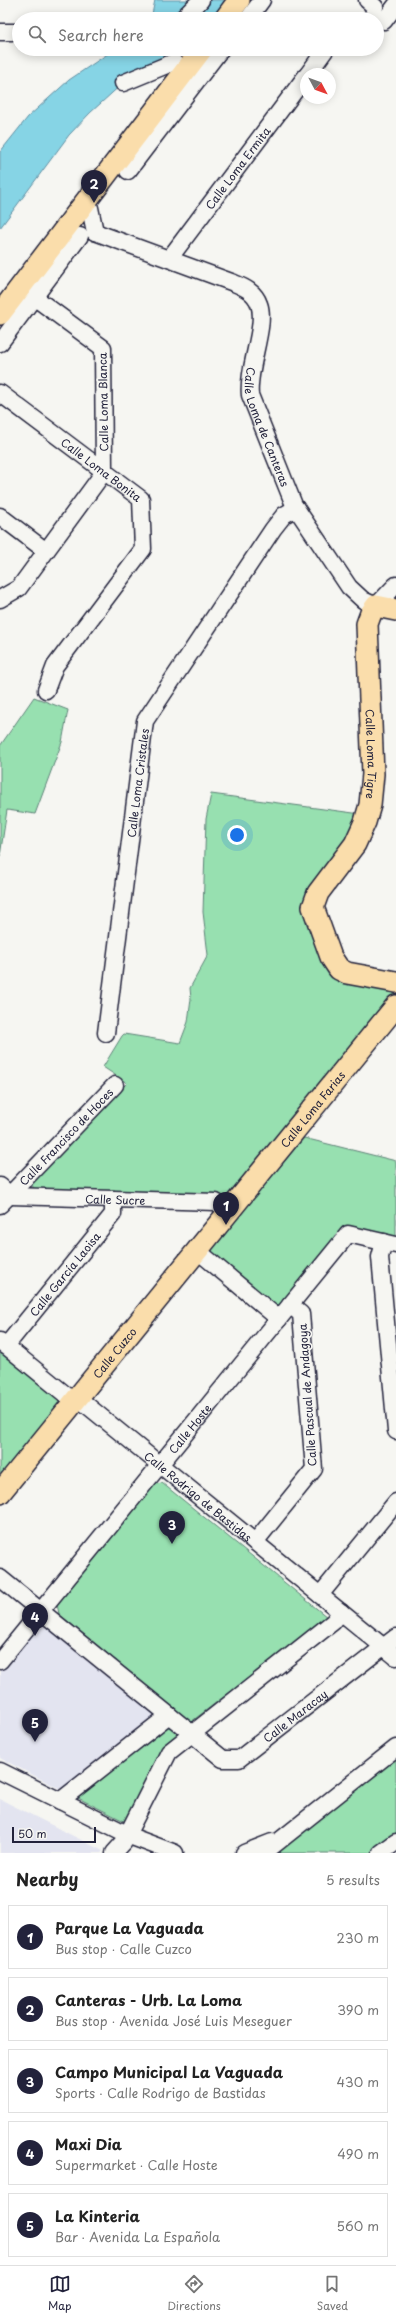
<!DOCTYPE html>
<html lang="en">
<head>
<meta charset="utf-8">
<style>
  :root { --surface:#fff; --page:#f6f6f6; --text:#222; --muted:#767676; --line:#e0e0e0; --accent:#22223b }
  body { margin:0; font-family:"Playpen Sans",sans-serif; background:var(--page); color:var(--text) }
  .compass { position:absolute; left:300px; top:68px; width:36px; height:36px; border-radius:50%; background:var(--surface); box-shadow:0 2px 10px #0003; rotate:131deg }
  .scale { position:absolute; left:12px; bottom:10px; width:84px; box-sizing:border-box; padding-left:4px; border:2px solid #22223b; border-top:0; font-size:11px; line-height:14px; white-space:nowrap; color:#22223b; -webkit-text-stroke:3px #f6f6f2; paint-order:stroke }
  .you { position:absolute; left:237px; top:835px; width:14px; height:14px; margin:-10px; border:3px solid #fff; border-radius:50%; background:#1a73e8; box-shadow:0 0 0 6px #1a73e833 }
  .badge { display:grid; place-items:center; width:26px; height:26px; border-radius:50%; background:var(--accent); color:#fff; font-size:13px; font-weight:700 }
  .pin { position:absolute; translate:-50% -33px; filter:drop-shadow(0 1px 2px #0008) }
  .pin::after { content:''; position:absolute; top:21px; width:14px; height:12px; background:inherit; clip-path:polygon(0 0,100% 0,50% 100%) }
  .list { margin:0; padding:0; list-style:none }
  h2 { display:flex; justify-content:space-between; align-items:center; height:52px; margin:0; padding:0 16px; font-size:17px }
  h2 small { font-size:13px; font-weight:400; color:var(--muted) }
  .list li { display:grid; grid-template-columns:26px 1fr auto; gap:12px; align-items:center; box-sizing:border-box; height:64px; margin:0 8px 8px; padding:0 8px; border:1px solid var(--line); border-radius:0px }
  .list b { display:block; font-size:15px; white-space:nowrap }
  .list p { margin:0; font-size:13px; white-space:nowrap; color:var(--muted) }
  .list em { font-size:13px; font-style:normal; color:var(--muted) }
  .icon { flex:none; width:22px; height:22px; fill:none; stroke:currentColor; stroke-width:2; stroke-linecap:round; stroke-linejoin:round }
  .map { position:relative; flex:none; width:396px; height:1853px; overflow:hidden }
  .search { position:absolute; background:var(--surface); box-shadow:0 2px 10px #0003; left:12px; right:12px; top:12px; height:44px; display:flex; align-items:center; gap:10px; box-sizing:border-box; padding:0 14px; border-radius:22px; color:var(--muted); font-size:15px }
  .sheet { height:412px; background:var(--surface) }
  nav { display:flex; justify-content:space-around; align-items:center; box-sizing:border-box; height:56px; border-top:1px solid var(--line); background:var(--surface); font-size:11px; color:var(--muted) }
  nav a { display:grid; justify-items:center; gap:2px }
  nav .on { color:var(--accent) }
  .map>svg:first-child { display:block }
  .built { fill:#e3e4f0 }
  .green { fill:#97e0b0; stroke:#5c8176 }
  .water { fill:#86d4e5; stroke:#5e8da1 }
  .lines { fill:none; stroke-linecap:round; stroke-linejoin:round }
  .minor-casing { stroke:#22223b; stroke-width:19 }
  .major-casing { stroke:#22223b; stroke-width:24 }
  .minor { stroke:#f6f6f2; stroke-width:16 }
  .major { stroke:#faddab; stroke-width:21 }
  .labels { text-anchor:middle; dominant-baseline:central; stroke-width:3.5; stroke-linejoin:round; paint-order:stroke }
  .street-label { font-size:11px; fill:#22223b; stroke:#f6f6f2 }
</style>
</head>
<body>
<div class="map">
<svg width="396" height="1853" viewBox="0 0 396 1853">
  <rect width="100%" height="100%" fill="#f6f6f2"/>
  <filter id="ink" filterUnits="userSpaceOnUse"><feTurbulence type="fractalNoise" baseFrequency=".025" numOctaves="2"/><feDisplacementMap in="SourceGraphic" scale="8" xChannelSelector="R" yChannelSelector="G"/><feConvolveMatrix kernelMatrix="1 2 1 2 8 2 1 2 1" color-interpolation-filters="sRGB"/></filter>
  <g filter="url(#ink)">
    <path class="built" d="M 37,1616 L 164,1719 L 70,1794 L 0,1758 L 0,1661 Z
      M 0,1799 L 103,1851 L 101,1853 L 0,1853 Z"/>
    <path class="green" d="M 34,697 L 68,710 L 62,742 L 35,814 L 7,810 L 0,856 L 0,746 Z
      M 211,794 L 361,814 L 315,890 L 327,959 L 396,988 L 396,996 L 229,1196 L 34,1190 L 31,1181 L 127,1083 L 103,1067 L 122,1036 L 124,1034 L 180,1043 L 188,1022 L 191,999 L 190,988 L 208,955 L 203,912 L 206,819 Z
      M 304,1138 L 396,1161 L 396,1238 L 345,1226 L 273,1314 L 205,1257 Z
      M 0,1348 L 58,1395 L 59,1405 L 0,1477 Z
      M 162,1483 L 327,1617 L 191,1722 L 59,1614 L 57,1604 L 155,1484 Z
      M 164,1719 L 187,1738 L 132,1825 L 70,1794 Z
      M 396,1748 L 396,1842 L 381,1853 L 244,1853 L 257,1849 Z"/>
    <path class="water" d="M 155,0 L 233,0 L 218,19 L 151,19 Z
      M 115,49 L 190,49 L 174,62 L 123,83 L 90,113 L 69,135 L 0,228 L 0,152 L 28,117 L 69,80 Z"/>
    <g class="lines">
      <g class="minor-casing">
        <g id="minor">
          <path d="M 367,0 L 375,7 L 372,19"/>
          <path d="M 182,19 L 201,0"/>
          <path d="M 248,19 L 262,0"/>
          <path d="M 384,21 L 396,5"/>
          <path d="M 0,32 L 19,32"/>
          <path d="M 308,74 L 326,49"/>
          <path d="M 123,83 L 174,62 L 185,71"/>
          <path d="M 128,171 L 221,49"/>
          <path d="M 84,203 L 90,208 L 95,232"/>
          <path id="s1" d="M 95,232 L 234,283 C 244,287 255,292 259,304 C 267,325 247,368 250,395 L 294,505 L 349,587 L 363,600 L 376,606 L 396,585"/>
          <path id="s2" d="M 169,259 L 306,76"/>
          <path d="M 0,343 L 80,236"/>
          <path id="s3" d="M 0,393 L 141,499 L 143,549 L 55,666 L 46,690"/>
          <path d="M 0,516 L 46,551"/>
          <path d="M 0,599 L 19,588 L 104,472 L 103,348 L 34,297"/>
          <path id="s4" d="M 106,1033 L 145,721 L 273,529 L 284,515 L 296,508"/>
          <path id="s5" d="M 0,1186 L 11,1196 L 216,1202 L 229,1212"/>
          <path id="s6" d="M 0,1205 L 115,1085"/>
          <path d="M 384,1242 L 380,1257 L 396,1431"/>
          <path d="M 198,1251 L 279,1319"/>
          <path id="s7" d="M 0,1341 L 71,1399 L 78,1398 L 396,1657"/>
          <path id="s8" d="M 6,1346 L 113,1214 L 113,1199"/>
          <path d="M 255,1542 L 314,1469 L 301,1314 L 290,1305"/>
          <path id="s9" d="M 0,1578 L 223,1759 L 239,1759 L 396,1637"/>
          <path d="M 320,1595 L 396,1502"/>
          <path id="s10" d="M 0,1661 L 348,1234 L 396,1245"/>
          <path d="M 0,1771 L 135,1838 L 175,1853"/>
          <path d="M 60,1801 L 169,1715"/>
          <path d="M 127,1835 L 169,1752 L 333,1622 L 341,1612"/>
          <path d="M 114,1853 L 124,1842"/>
          <path d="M 244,1853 L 272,1842"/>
          <path d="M 264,1853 L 396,1748"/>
          <path d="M 381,1853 L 396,1842"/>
        </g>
      </g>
      <g class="major-casing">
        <g id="major">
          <path d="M 225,19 L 239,0"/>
          <path d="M 0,314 L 202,49"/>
          <path id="s11" d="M 396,610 L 376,606 L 371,613 L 367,624 L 373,774 L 370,805 L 365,822 L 355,844 L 318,893 L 313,907 L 331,957 L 339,969 L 347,973 L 396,982"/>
          <path id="s12" d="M 0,1493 L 396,1006"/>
        </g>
      </g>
      <use href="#minor" class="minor"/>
      <use href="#major" class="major"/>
    </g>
  </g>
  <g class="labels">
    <g class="street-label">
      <text stroke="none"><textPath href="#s2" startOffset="114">Calle Loma Ermita</textPath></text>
      <text transform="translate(103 402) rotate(-91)">Calle Loma Blanca</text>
      <text stroke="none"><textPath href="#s1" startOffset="309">Calle Loma de Canteras</textPath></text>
      <text stroke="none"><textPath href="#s3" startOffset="127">Calle Loma Bonita</textPath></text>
      <text stroke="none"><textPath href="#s11" startOffset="171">Calle Loma Tigre</textPath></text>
      <text stroke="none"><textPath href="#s4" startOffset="252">Calle Loma Cristales</textPath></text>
      <text stroke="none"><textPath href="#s12" startOffset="495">Calle Loma Farias</textPath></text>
      <text stroke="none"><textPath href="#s6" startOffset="95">Calle Francisco de Hoces</textPath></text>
      <text stroke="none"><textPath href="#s5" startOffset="119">Calle Sucre</textPath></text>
      <text stroke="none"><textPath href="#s8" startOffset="93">Calle García Laoisa</textPath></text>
      <text stroke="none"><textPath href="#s12" startOffset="181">Calle Cuzco</textPath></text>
      <text transform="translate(307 1395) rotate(-94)">Calle Pascual de Andagoya</text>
      <text stroke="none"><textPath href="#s10" startOffset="300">Calle Hoste</textPath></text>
      <text stroke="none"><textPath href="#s7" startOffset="254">Calle Rodrigo de Bastidas</textPath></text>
      <text stroke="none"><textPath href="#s9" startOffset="374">Calle Maracay</textPath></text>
    </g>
  </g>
</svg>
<svg class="compass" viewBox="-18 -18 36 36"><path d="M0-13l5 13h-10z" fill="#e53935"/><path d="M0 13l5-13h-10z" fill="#767676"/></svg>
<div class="scale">50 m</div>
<div class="you"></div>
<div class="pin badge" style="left:226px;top:1225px">1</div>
<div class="pin badge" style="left:94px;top:203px">2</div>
<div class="pin badge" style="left:172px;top:1544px">3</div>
<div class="pin badge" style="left:35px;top:1636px">4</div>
<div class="pin badge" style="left:35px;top:1742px">5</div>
<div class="search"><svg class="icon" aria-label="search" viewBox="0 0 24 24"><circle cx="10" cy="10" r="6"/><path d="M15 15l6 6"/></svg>Search here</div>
</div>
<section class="sheet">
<h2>Nearby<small>5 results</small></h2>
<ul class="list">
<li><span class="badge">1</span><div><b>Parque La Vaguada</b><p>Bus stop · Calle Cuzco</p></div><em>230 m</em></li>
<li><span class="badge">2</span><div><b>Canteras - Urb. La Loma</b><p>Bus stop · Avenida José Luis Meseguer</p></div><em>390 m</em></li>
<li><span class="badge">3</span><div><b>Campo Municipal La Vaguada</b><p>Sports · Calle Rodrigo de Bastidas</p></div><em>430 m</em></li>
<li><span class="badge">4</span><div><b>Maxi Dia</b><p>Supermarket · Calle Hoste</p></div><em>490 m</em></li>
<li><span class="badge">5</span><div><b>La Kinteria</b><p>Bar · Avenida La Española</p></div><em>560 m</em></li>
</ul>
</section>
<nav>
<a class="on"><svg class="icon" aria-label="map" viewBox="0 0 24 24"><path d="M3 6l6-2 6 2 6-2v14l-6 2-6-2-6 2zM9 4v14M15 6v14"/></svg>Map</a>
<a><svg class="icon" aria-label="directions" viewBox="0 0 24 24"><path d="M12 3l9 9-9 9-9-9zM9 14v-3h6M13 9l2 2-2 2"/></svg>Directions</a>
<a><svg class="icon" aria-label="saved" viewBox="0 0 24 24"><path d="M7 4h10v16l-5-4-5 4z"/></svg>Saved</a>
</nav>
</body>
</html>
